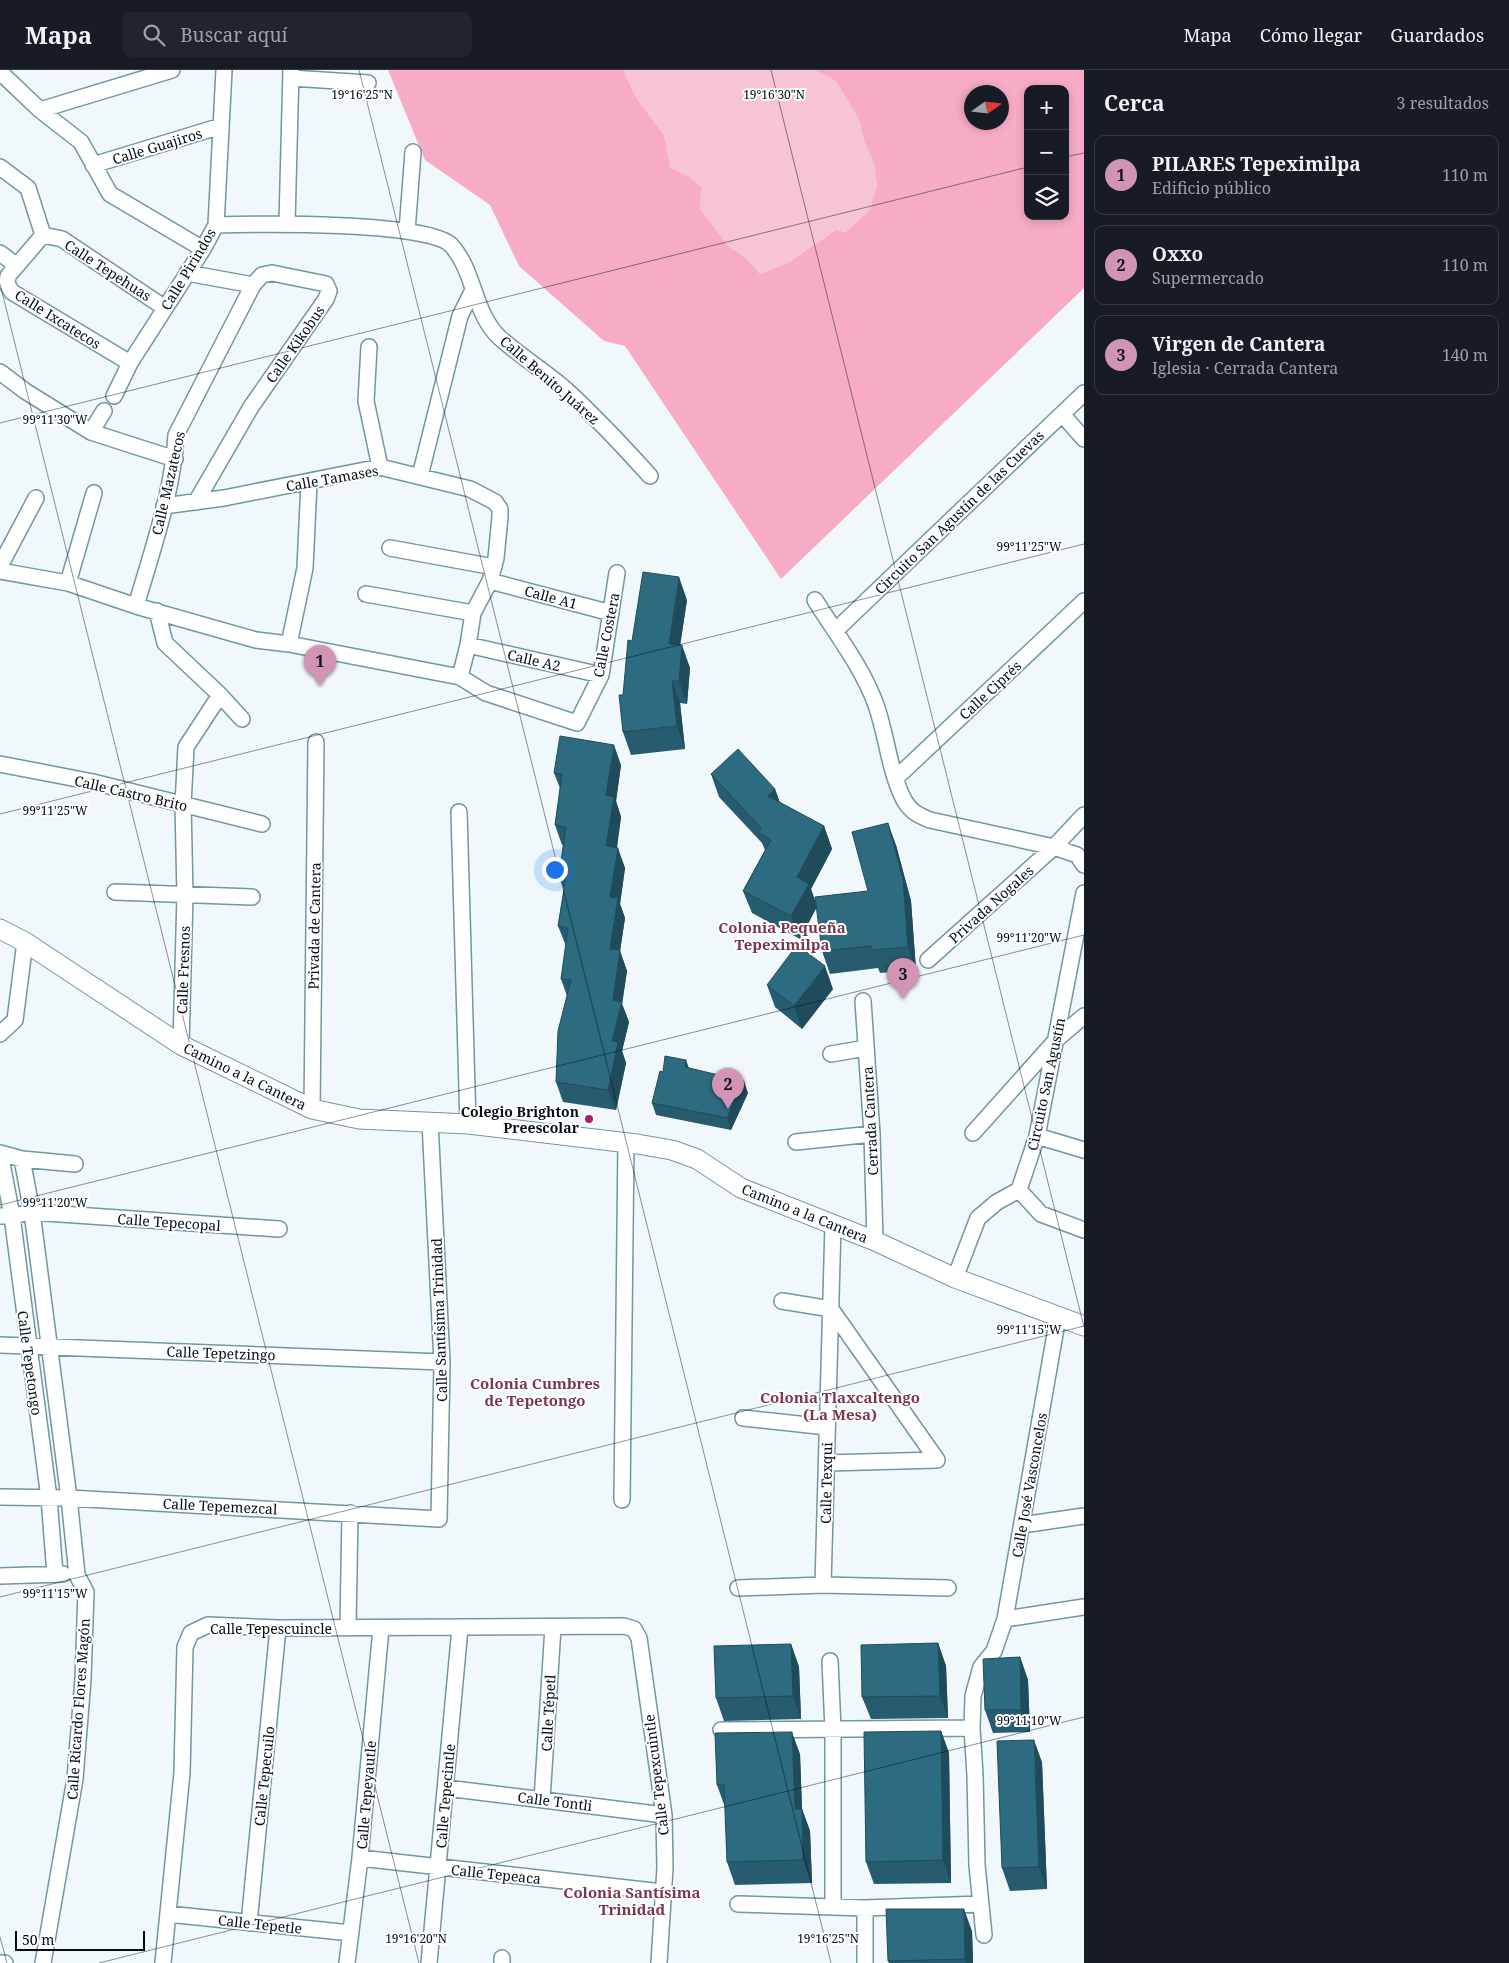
<!DOCTYPE html>
<html lang="es">
<head>
<meta charset="utf-8">
<style>
  :root { --surface:#171b24; --page:#20242c; --text:#f1f3f6; --muted:#9ea1a6; --line:#363941; --accent:#d194b4 }
  body { margin:0; font-family:"Noto Serif",serif; background:var(--page); color:var(--text) }
  .controls { position:absolute; right:15px; top:15px; display:grid; overflow:hidden; border-radius:10px; box-shadow:0 2px 8px #0003 }
  .controls button { width:45px; height:45px; display:grid; place-items:center; padding:0; border:0; border-bottom:1px solid var(--line); background:var(--surface); color:var(--text); font:25px sans-serif }
  .compass { position:absolute; left:964px; top:15px; width:45px; height:45px; border-radius:50%; background:var(--surface); box-shadow:0 2px 8px #0003; rotate:76deg }
  .scale { position:absolute; left:15px; bottom:12px; width:130px; box-sizing:border-box; padding-left:5px; border:2px solid #020e13; border-top:0; font-size:14px; line-height:18px; white-space:nowrap; color:#020e13; -webkit-text-stroke:4px #fff; paint-order:stroke }
  .you { position:absolute; left:554px; top:799px; width:18px; height:18px; margin:-12px; border:4px solid #fff; border-radius:50%; background:#1a73e8; box-shadow:0 0 0 8px #1a73e833 }
  .badge { display:grid; place-items:center; width:32px; height:32px; border-radius:50%; background:var(--accent); color:#111; font-size:16px; font-weight:700 }
  .pin { position:absolute; translate:-50% -41px; filter:drop-shadow(0 1px 2px #0008) }
  .pin::after { content:''; position:absolute; top:26px; width:18px; height:15px; background:inherit; clip-path:polygon(0 0,100% 0,50% 100%) }
  .list { margin:0; padding:0; list-style:none }
  h2 { display:flex; justify-content:space-between; align-items:center; height:65px; margin:0; padding:0 20px; font-size:21px }
  h2 small { font-size:16px; font-weight:400; color:var(--muted) }
  .list li { display:grid; grid-template-columns:32px 1fr auto; gap:15px; align-items:center; box-sizing:border-box; height:80px; margin:0 10px 10px; padding:0 10px; border:1px solid var(--line); border-radius:10px }
  .list b { display:block; font-size:19px; white-space:nowrap }
  .list p { margin:0; font-size:16px; white-space:nowrap; color:var(--muted) }
  .list em { font-size:16px; font-style:normal; color:var(--muted) }
  .icon { flex:none; width:28px; height:28px; fill:none; stroke:currentColor; stroke-width:2; stroke-linecap:round; stroke-linejoin:round }
  .map { position:relative; flex:none; width:1084px; height:1893px; overflow:hidden }
  header { display:flex; align-items:center; gap:30px; box-sizing:border-box; height:70px; padding:0 25px; background:var(--surface); border-bottom:1px solid var(--line) }
  header strong { font-size:24px }
  nav { display:flex; gap:28px; margin-inline-start:auto; font-size:18px }
  .search { width:350px; height:45px; background:var(--page); display:flex; align-items:center; gap:12px; box-sizing:border-box; padding:0 18px; border-radius:10px; color:var(--muted); font-size:19px }
  main { display:flex }
  aside { flex:1; background:var(--surface) }
  .map>svg:first-child { display:block }
  .green { fill:#f7c4d4 }
  .forest { fill:#f7abc5; fill-rule:evenodd }
  .lines { fill:none; stroke-linecap:round; stroke-linejoin:round }
  .minor-casing { stroke:#7196a4; stroke-width:18 }
  .tertiary-casing { stroke:#7196a4; stroke-width:21 }
  .minor { stroke:#fff; stroke-width:15 }
  .tertiary { stroke:#fff; stroke-width:19 }
  .wall { fill:#275c6e }
  .shaded-wall { fill:#204b5a }
  .building { fill:#2d6b80; stroke:#204b5a }
  .ticks { fill:none; stroke:#020e13; stroke-width:1; stroke-opacity:0.45 }
  .poi-dot { fill:#aa2063; stroke:#fff; stroke-width:2 }
  .labels { text-anchor:middle; dominant-baseline:central; stroke-width:4; stroke-linejoin:round; paint-order:stroke }
  .street-label { font-size:14px; fill:#020e13; stroke:#fff }
  .poi-label { font-size:14px; font-weight:bold; fill:#020e13; stroke:#fff; text-anchor:end }
  .neighbourhood-label { font-size:15px; font-weight:bold; fill:#7a3650; stroke:#fff }
  .ticks-label { font-size:12px; text-anchor:middle; fill:#020e13; stroke:#fff; stroke-width:4; stroke-linejoin:round; paint-order:stroke }
</style>
</head>
<body>
<header>
<strong>Mapa</strong>
<div class="search"><svg class="icon" aria-label="search" viewBox="0 0 24 24"><circle cx="10" cy="10" r="6"/><path d="M15 15l6 6"/></svg>Buscar aquí</div>
<nav><a>Mapa</a><a>Cómo llegar</a><a>Guardados</a></nav>
</header>
<main>
<div class="map">
<svg width="1084" height="1893" viewBox="0 0 1084 1893">
  <rect width="100%" height="100%" fill="#f0f8fb"/>
  <path class="green" d="M 623,0 L 815,0 L 836,11 L 859,50 L 864,71 L 874,94 L 877,116 L 870,141 L 846,162 L 836,160 L 789,192 L 760,204 L 747,189 L 729,178 L 700,139 L 688,106 L 669,98 L 664,65 L 637,29 Z"/>
  <path class="forest" d="M 388,0 L 623,0 L 637,29 L 664,65 L 670,98 L 688,106 L 701,117 L 700,139 L 729,177 L 747,189 L 760,204 L 789,192 L 836,160 L 846,162 L 870,140 L 877,116 L 874,94 L 864,71 L 859,50 L 836,11 L 815,0 L 1084,0 L 1084,218 L 781,509 L 625,276 L 604,271 L 519,196 L 490,135 L 425,90 ZM 1028,19 L 1065,19 L 1065,146 L 1028,146 ZM 972,22 L 1002,22 L 1002,52 L 972,52 Z"/>
  <g class="lines">
    <g class="minor-casing">
      <path id="minor" d="M 0,2 L 40,40 L 81,72 L 110,124 L 203,179
        M 291,8 L 368,13
        M 40,40 L 172,0
        M 93,95 L 221,56
        M 0,97 L 28,118 L 43,165
        M 287,153 L 291,0
        M 216,155 C 255,154 427,151 451,175 C 475,201 473,243 500,268 C 520,286 543,300 563,317 C 594,345 622,375 650,406
        M 407,161 L 413,82
        M 43,165 L 8,206 L 7,214 L 12,222 L 130,293
        M 43,165 L 62,169 L 165,238
        M 0,183 L 16,195
        M 187,203 L 253,215
        M 369,277 L 366,331 L 380,397
        M 0,302 L 25,321 L 91,362 L 175,389
        M 114,326 L 130,293 L 203,179 L 216,155 L 224,0
        M 1062,344 L 1084,369
        M 91,362 L 104,341
        M 420,406 L 460,246 L 473,220
        M 164,436 L 224,428 L 380,397 L 470,419 L 495,432 L 500,439 L 500,447 L 496,488 L 490,511 L 473,543 L 468,575 L 460,607
        M 390,478 L 494,497
        M 0,496 L 36,428
        M 0,501 L 68,513 L 136,536 L 256,570 L 289,574 L 460,607 L 486,623 L 577,653 L 601,605 L 617,503
        M 490,511 L 611,543
        M 68,513 L 94,423
        M 366,524 L 473,543
        M 815,530 C 836,564 863,598 876,635 C 887,666 889,701 904,730 C 911,742 918,745 930,750 L 1054,777 L 1077,785 L 1084,795
        M 136,536 C 152,480 173,423 176,365 L 253,215 L 262,205 L 272,203 L 326,214 L 329,221 L 326,229 L 251,337 L 196,432
        M 157,541 L 165,573 L 220,625 L 242,649
        M 835,561 L 1084,323
        M 289,574 L 305,498 L 309,412
        M 468,575 L 601,605
        M 0,694 L 93,712 L 262,754
        M 896,708 L 1084,531
        M 459,742 L 468,1054
        M 115,822 L 252,827
        M 928,890 L 1054,777 L 1084,745
        M 863,931 L 872,1064 L 875,1171
        M 0,964 L 15,950 L 25,872
        M 181,975 L 185,825 L 183,735 L 186,677 L 220,625
        M 831,984 L 866,978
        M 312,1039 L 316,672
        M 973,1063 L 1057,969 L 1084,946
        M 1037,1066 L 1084,1080
        M 796,1072 L 872,1064
        M 0,1083 L 12,1146 L 49,1428 L 55,1504
        M 0,1083 L 22,1089 L 75,1094
        M 22,1089 L 32,1142 L 69,1428 L 77,1505
        M 1019,1120 L 1041,1144 L 1084,1160
        M 0,1146 L 12,1146 L 32,1142 L 279,1159
        M 955,1208 L 978,1148 L 997,1132 L 1019,1120 L 1037,1066 L 1084,823
        M 782,1231 L 831,1239 L 937,1390
        M 0,1275 L 442,1292
        M 743,1348 L 827,1357
        M 827,1393 L 937,1390
        M 0,1427 L 69,1428 L 439,1449 L 442,1292 L 430,1052
        M 622,1430 L 626,1072
        M 1022,1455 L 1084,1446
        M 0,1506 L 63,1504
        M 823,1515 L 833,1155
        M 738,1518 L 823,1515 L 948,1518
        M 1005,1549 L 1084,1537
        M 348,1557 L 350,1443
        M 830,1591 L 833,1660 L 833,1837
        M 972,1658 L 975,1705 L 977,1795 L 984,1865
        M 721,1660 L 972,1658 L 973,1626 L 981,1597 L 994,1581 L 1005,1549 L 1058,1247
        M 446,1718 L 664,1745
        M 542,1730 L 553,1557
        M 360,1788 L 662,1822
        M 738,1834 L 865,1838 L 981,1834
        M 865,1838 L 865,1893
        M 168,1844 L 351,1863
        M 249,1853 L 278,1558
        M 0,1893 L 5,1893
        M 43,1893 L 75,1709 L 83,1609 L 86,1522 L 77,1505
        M 163,1893 L 182,1703 L 185,1577 L 191,1563 L 208,1555 L 278,1558 L 624,1556 L 634,1559 L 639,1568 L 664,1745 L 665,1798 L 659,1893
        M 347,1893 L 360,1788 L 381,1558
        M 429,1893 L 460,1558
        M 502,1893 L 502,1888"/>
    </g>
    <g class="tertiary-casing">
      <path id="tertiary" d="M 0,859 L 25,872 L 181,975 L 312,1039 L 359,1049 L 468,1054 L 637,1074 L 672,1080 L 697,1089 L 741,1118 L 875,1171 L 955,1208 L 1084,1256"/>
    </g>
    <use href="#minor" class="minor"/>
    <use href="#tertiary" class="tertiary"/>
  </g>
  <path class="wall" d="M 687,530 L 680,575 L 690,598 L 687,634 L 680,633 L 685,679 L 631,685 L 623,662 L 623,625 L 632,571 Z
    M 621,695 L 616,731 L 621,747 L 617,778 L 625,798 L 620,834 L 625,848 L 620,881 L 627,901 L 622,934 L 629,952 L 622,981 L 626,993 L 616,1040 L 563,1032 L 556,1012 L 567,926 L 561,909 L 566,876 L 558,856 L 564,820 L 559,806 L 563,775 L 562,775 L 555,755 L 560,718 L 554,703 Z
    M 711,704 L 775,719 L 780,733 L 824,756 L 832,779 L 811,819 L 816,834 L 868,821 L 896,775 L 911,831 L 916,900 L 880,903 L 878,898 L 830,904 L 822,881 L 817,837 L 800,869 L 752,843 L 743,821 L 765,780 L 762,773 L 719,727 Z
    M 767,915 L 833,919 L 802,959 L 775,937 Z
    M 689,998 L 748,1023 L 731,1060 L 656,1045 L 652,1033 L 663,1002 Z
    M 938,1573 L 946,1596 L 948,1648 L 871,1649 L 862,1627 Z
    M 791,1574 L 799,1597 L 801,1649 L 724,1651 L 716,1628 Z
    M 1020,1587 L 1028,1610 L 1030,1662 L 993,1663 L 985,1640 Z
    M 941,1661 L 949,1683 L 951,1813 L 874,1814 L 866,1792 Z
    M 800,1684 L 802,1739 L 810,1761 L 812,1813 L 735,1815 L 727,1792 L 725,1737 L 717,1715 Z
    M 1042,1692 L 1047,1819 L 1010,1821 L 1002,1798 Z
    M 972,1861 L 973,1893 L 889,1893 L 888,1891 Z"/>
  <path class="shaded-wall" d="M 679,507 L 687,530 L 677,596 L 669,574 Z
    M 682,575 L 690,598 L 687,634 L 679,611 Z
    M 672,611 L 680,633 L 685,679 L 677,656 Z
    M 614,675 L 621,695 L 616,731 L 621,747 L 614,796 L 606,776 L 606,725 Z
    M 775,719 L 783,742 L 768,726 Z
    M 888,753 L 896,775 L 911,831 L 916,900 L 908,877 Z
    M 824,756 L 832,779 L 811,819 L 817,836 L 800,869 L 791,846 L 797,807 Z
    M 618,778 L 625,798 L 620,834 L 625,848 L 620,881 L 627,901 L 622,934 L 629,952 L 622,981 L 626,993 L 616,1040 L 608,1020 L 612,971 L 613,930 L 610,879 L 610,827 Z
    M 825,896 L 833,919 L 802,959 L 794,936 Z
    M 686,990 L 690,1001 L 685,997 Z
    M 744,1011 L 748,1023 L 731,1060 L 727,1048 Z
    M 938,1573 L 946,1596 L 948,1648 L 940,1626 Z
    M 791,1574 L 799,1597 L 801,1649 L 793,1626 Z
    M 1020,1587 L 1028,1610 L 1030,1662 L 1021,1640 Z
    M 941,1661 L 949,1683 L 951,1813 L 943,1790 Z
    M 792,1662 L 800,1684 L 802,1739 L 810,1761 L 812,1813 L 803,1790 L 795,1739 Z
    M 1034,1670 L 1042,1692 L 1047,1819 L 1039,1797 Z
    M 964,1839 L 972,1861 L 973,1893 L 966,1893 L 965,1889 Z"/>
  <path class="building" d="M 643,502 L 679,507 L 669,574 L 682,575 L 679,611 L 672,611 L 677,656 L 623,662 L 619,625 L 623,625 L 628,570 L 632,571 Z
    M 560,666 L 614,675 L 606,725 L 614,727 L 606,776 L 618,778 L 610,827 L 618,828 L 610,879 L 620,880 L 613,930 L 622,932 L 612,971 L 618,972 L 608,1020 L 556,1012 L 558,961 L 571,910 L 561,909 L 568,858 L 558,856 L 566,807 L 559,806 L 566,757 L 555,755 L 562,704 L 554,703 Z
    M 738,679 L 775,719 L 768,726 L 824,756 L 797,807 L 809,814 L 791,846 L 743,821 L 771,770 L 759,763 L 761,758 L 711,704 Z
    M 888,753 L 903,809 L 908,877 L 872,880 L 871,876 L 822,881 L 815,827 L 868,821 L 852,762 Z
    M 797,875 L 825,896 L 794,936 L 767,915 Z
    M 665,986 L 686,990 L 685,997 L 744,1011 L 727,1048 L 652,1033 L 660,1001 L 663,1002 Z
    M 938,1573 L 940,1626 L 862,1627 L 861,1575 Z
    M 791,1574 L 793,1626 L 716,1628 L 714,1576 Z
    M 1020,1587 L 1021,1640 L 985,1640 L 983,1589 Z
    M 941,1661 L 943,1790 L 866,1792 L 864,1662 Z
    M 792,1662 L 795,1739 L 802,1739 L 803,1790 L 727,1792 L 724,1715 L 717,1715 L 715,1663 Z
    M 1034,1670 L 1039,1797 L 1002,1798 L 997,1671 Z
    M 886,1839 L 964,1839 L 965,1889 L 888,1891 Z"/>
  <path class="ticks" d="M 359,0 L 831,1893M 771,0 L 1084,1257M 1065,87 L 1084,83M 0,214 L 419,1893M 0,353 L 1028,97M 0,744 L 1084,474M 0,1135 L 1084,865M 0,1527 L 1084,1256M 0,1867 L 7,1893M 99,1893 L 1084,1647"/>
  <circle class="poi-dot" cx="589" cy="1049" r="5"/>
  <g class="labels">
    <g class="street-label">
      <text transform="translate(157 76) rotate(-17)">Calle Guajiros</text>
      <text transform="translate(188 199) rotate(-59)">Calle Pirindos</text>
      <text transform="translate(108 200) rotate(33)">Calle Tepehuas</text>
      <text transform="translate(58 249) rotate(32)">Calle Ixcatecos</text>
      <text transform="translate(295 274) rotate(-55)">Calle Kikobus</text>
      <text transform="translate(550 310) rotate(41)">Calle Benito Juárez</text>
      <text transform="translate(332 408) rotate(-10)">Calle Tamases</text>
      <text transform="translate(168 413) rotate(-77)">Calle Mazatecos</text>
      <text transform="translate(959 442) rotate(-44)">Circuito San Agustín de las Cuevas</text>
      <text transform="translate(551 527) rotate(15)">Calle A1</text>
      <text transform="translate(606 565) rotate(-79)">Calle Costera</text>
      <text transform="translate(534 590) rotate(13)">Calle A2</text>
      <text transform="translate(990 620) rotate(-43)">Calle Ciprés</text>
      <text transform="translate(131 723) rotate(13)">Calle Castro Brito</text>
      <text transform="translate(991 834) rotate(-42)">Privada Nogales</text>
      <text transform="translate(314 856) rotate(-89)">Privada de Cantera</text>
      <text transform="translate(183 900) rotate(-88)">Calle Fresnos</text>
      <text transform="translate(245 1006) rotate(26)">Camino a la Cantera</text>
      <text transform="translate(1046 1014) rotate(-78)">Circuito San Agustín</text>
      <text transform="translate(870 1051) rotate(-93)">Cerrada Cantera</text>
      <text transform="translate(805 1143) rotate(22)">Camino a la Cantera</text>
      <text transform="translate(169 1152) rotate(4)">Calle Tepecopal</text>
      <text transform="translate(439 1250) rotate(-92)">Calle Santísima Trinidad</text>
      <text transform="translate(221 1283) rotate(2)">Calle Tepetzingo</text>
      <text transform="translate(30 1293) rotate(82)">Calle Tepetongo</text>
      <text transform="translate(826 1413) rotate(-89)">Calle Texqui</text>
      <text transform="translate(1029 1415) rotate(-80)">Calle José Vasconcelos</text>
      <text transform="translate(220 1436) rotate(3)">Calle Tepemezcal</text>
      <text x="271" y="1558">Calle Tepescuincle</text>
      <text transform="translate(78 1639) rotate(-86)">Calle Ricardo Flores Magón</text>
      <text transform="translate(548 1643) rotate(-87)">Calle Tépetl</text>
      <text transform="translate(656 1705) rotate(-97)">Calle Tepexcuintle</text>
      <text transform="translate(264 1706) rotate(-84)">Calle Tepecuilo</text>
      <text transform="translate(366 1725) rotate(-85)">Calle Tepeyautle</text>
      <text transform="translate(445 1726) rotate(-85)">Calle Tepecintle</text>
      <text transform="translate(555 1731) rotate(7)">Calle Tontli</text>
      <text transform="translate(496 1804) rotate(6)">Calle Tepeaca</text>
      <text transform="translate(260 1854) rotate(6)">Calle Tepetle</text>
    </g>
    <g class="poi-label">
      <text x="579" y="1041">Colegio Brighton<tspan x="579" dy="16">Preescolar</tspan></text>
    </g>
    <g class="neighbourhood-label">
      <text x="782" y="857">Colonia Pequeña<tspan x="782" dy="17">Tepeximilpa</tspan></text>
      <text x="535" y="1313">Colonia Cumbres<tspan x="535" dy="17">de Tepetongo</tspan></text>
      <text x="840" y="1327">Colonia Tlaxcaltengo<tspan x="840" dy="17">(La Mesa)</tspan></text>
      <text x="632" y="1822">Colonia Santísima<tspan x="632" dy="17">Trinidad</tspan></text>
    </g>
  </g>
  <g class="ticks-label">
    <text x="362" y="29">19°16'25"N</text>
    <text x="774" y="29">19°16'30"N</text>
    <text x="55" y="354">99°11'30"W</text>
    <text x="1029" y="481">99°11'25"W</text>
    <text x="55" y="745">99°11'25"W</text>
    <text x="1029" y="872">99°11'20"W</text>
    <text x="55" y="1137">99°11'20"W</text>
    <text x="1029" y="1264">99°11'15"W</text>
    <text x="55" y="1528">99°11'15"W</text>
    <text x="1029" y="1655">99°11'10"W</text>
    <text x="416" y="1873">19°16'20"N</text>
    <text x="828" y="1873">19°16'25"N</text>
  </g>
</svg>
<div class="controls">
<button>+</button>
<button>−</button>
<button><svg class="icon" aria-label="layers" viewBox="0 0 24 24"><path d="M12 4l9 5-9 5-9-5zM3 14l9 5 9-5"/></svg></button>
</div>
<svg class="compass" viewBox="-18 -18 36 36"><path d="M0-13l5 13h-10z" fill="#e53935"/><path d="M0 13l5-13h-10z" fill="#9ea1a6"/></svg>
<div class="scale">50 m</div>
<div class="you"></div>
<div class="pin badge" style="left:320px;top:616px">1</div>
<div class="pin badge" style="left:728px;top:1039px">2</div>
<div class="pin badge" style="left:903px;top:929px">3</div>
</div>
<aside>
<h2>Cerca<small>3 resultados</small></h2>
<ul class="list">
<li><span class="badge">1</span><div><b>PILARES Tepeximilpa</b><p>Edificio público</p></div><em>110 m</em></li>
<li><span class="badge">2</span><div><b>Oxxo</b><p>Supermercado</p></div><em>110 m</em></li>
<li><span class="badge">3</span><div><b>Virgen de Cantera</b><p>Iglesia · Cerrada Cantera</p></div><em>140 m</em></li>
</ul>
</aside>
</main>
</body>
</html>
